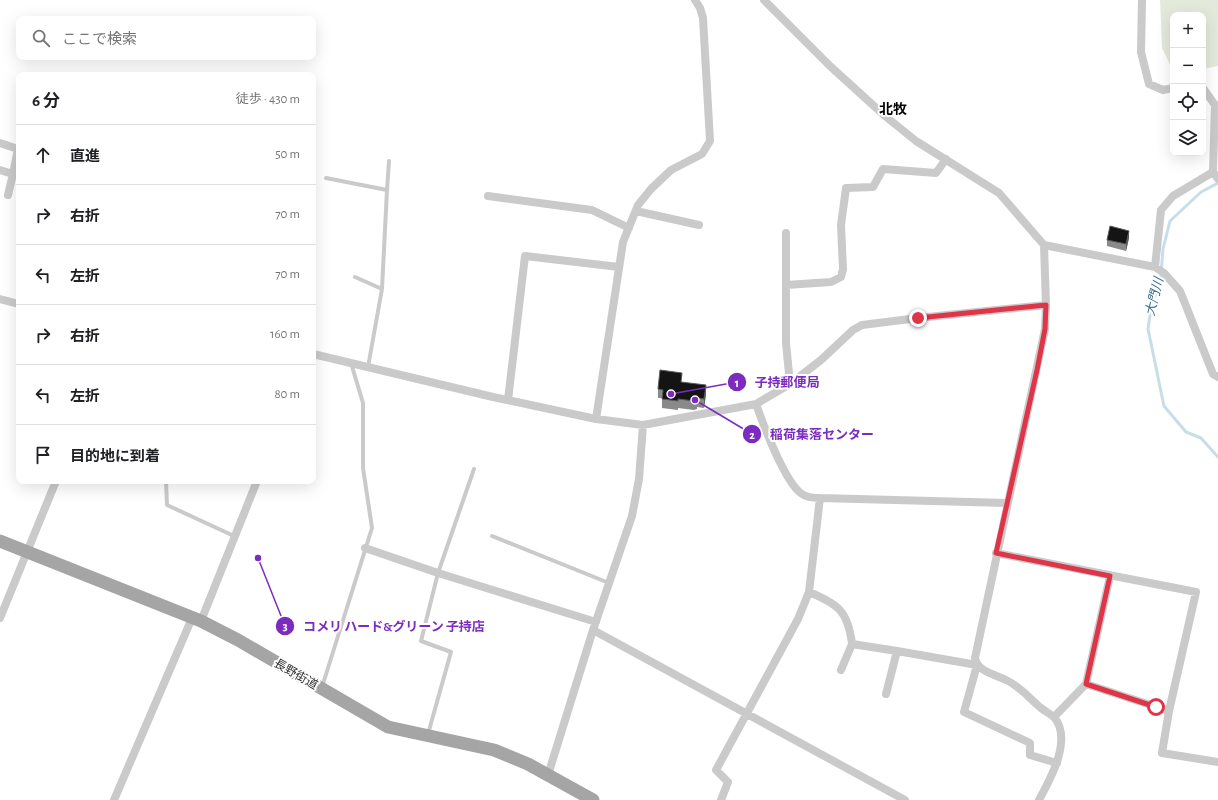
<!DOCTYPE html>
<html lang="ja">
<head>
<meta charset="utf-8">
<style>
  :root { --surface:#fff; --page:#f6f6f6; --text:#202124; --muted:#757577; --line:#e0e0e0 }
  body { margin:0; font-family:"Alegreya Sans","Noto Sans JP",sans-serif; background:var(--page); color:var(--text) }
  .controls { position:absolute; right:12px; top:12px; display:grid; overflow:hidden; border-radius:8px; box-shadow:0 4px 16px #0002 }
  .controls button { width:36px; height:36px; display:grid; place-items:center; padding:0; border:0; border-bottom:1px solid var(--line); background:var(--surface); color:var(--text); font:20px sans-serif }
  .stop { position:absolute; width:12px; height:12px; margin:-9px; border:3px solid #de3549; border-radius:50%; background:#fff }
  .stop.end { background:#de3549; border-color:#fff; box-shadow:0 1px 4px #0008 }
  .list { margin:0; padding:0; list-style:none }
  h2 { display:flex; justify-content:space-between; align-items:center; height:52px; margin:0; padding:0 16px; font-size:17px }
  h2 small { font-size:13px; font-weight:400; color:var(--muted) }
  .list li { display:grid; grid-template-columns:26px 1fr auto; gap:12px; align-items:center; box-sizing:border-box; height:60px; padding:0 16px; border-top:1px solid var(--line) }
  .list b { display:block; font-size:15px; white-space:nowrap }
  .list em { font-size:13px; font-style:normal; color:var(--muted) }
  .icon { flex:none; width:22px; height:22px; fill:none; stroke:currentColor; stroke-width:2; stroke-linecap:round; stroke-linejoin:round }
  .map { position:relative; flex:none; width:1218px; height:800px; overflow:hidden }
  .search { position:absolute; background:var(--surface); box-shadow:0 4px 16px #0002; left:16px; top:16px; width:300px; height:44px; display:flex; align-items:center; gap:10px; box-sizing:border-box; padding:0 14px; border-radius:8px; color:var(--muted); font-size:15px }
  .panel { position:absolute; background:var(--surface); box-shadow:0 4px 16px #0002; left:16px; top:72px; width:300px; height:412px; border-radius:8px }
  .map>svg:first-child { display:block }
  .green { fill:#e4eadb }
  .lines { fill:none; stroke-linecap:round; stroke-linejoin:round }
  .stream { stroke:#c7dee9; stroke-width:3 }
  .lane { stroke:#cacaca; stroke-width:4 }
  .street { stroke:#cacaca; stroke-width:8 }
  .primary { stroke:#a5a5a5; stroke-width:13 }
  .wall { fill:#8a8a8a }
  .shaded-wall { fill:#5a5a5a }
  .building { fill:#141414; stroke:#5a5a5a }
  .route { stroke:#de3549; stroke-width:5 }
  .labels { text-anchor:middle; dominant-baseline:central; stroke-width:4; stroke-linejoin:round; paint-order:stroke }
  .street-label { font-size:12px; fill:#2d2d2d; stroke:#fff }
  .water-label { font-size:13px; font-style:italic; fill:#3e718b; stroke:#fff }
  .quarter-label { font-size:14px; font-weight:bold; fill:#000; stroke:#fff }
  .leader { fill:none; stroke:#7b2cbf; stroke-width:1.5 }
  .callout-dot { fill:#7b2cbf; stroke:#fff; stroke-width:1.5 }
  .mark-label { font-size:12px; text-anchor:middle; font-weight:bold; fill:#fff }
  .callout-label { font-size:13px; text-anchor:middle; font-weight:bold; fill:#7b2cbf; stroke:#fff; stroke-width:4; stroke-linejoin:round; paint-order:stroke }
</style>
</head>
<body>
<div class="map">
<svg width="1218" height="800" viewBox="0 0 1218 800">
  <rect width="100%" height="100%" fill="#fff"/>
  <path class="green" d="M 1160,0 L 1218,0 L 1218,66 L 1203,69 L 1203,15 L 1173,15 L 1173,71 L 1162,48 Z"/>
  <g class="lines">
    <path class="stream" d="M 1218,183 L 1201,192 L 1170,221 L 1163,249 L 1160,286 L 1152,301 L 1148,329 L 1164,406 L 1186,432 L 1201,438 L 1218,457"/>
    <path class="lane" d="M 326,178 L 387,190 L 389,161
      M 355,277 L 382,289 L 387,190
      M 368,367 L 382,289
      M 166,481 L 167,505 L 234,536
      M 492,536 L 609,583
      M 322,687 L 372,528 L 363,468 L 363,403 L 351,363
      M 428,734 L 451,652 L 421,641 L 438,573 L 474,469"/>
    <path class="street" d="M 764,0 L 830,66 L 885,116 L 916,141 L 999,193 L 1044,245 L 1155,267 L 1164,273 L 1180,291 L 1213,374 L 1218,377
      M 1142,0 L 1141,52 L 1149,84 L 1163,90 L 1173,88
      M 1203,88 L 1215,105 L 1213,172
      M 0,143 L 18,149 L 13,174 L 0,170
      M 8,195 L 13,174
      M 488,196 L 592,210 L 629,228
      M 636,211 L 699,225
      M 786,233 L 786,343 L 790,384
      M 1155,267 L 1161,210 L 1173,196 L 1213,172 L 1218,179
      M 786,285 L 831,282 L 841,277 L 843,269 L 841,225 L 846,188 L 873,187 L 883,169 L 936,173 L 946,159
      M 0,299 L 19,304
      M 313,354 L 493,397 L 596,419 L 643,425 L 756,404 L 790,384 L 821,360 L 853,330 L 862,325 L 918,318 L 1046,305
      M 508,400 L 525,256 L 619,267
      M 756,404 C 763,424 785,483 802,494 C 807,498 814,498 820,498 L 1007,503
      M 596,419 L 623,242 L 638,205 L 651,189 L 671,170 L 702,154 L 710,141 L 703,18 L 700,8 L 695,0
      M 365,548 L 438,573 L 596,622
      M 996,553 L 1196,592 L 1169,711 L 1162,753 L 1218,762
      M 809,592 C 838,604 848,611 852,644 L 897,651
      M 0,618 L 56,481
      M 201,621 L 257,481
      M 593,630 L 905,800
      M 841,670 L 852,644
      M 1086,684 L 1169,711
      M 886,694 L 897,651 L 977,665 L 964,712 L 1030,743 L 1030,755 L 1057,763
      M 1054,717 L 1086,684 L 1110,576
      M 548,775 L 593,630 L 632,516 L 639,479 L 643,425
      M 114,800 L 192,618
      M 721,800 L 728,782 L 716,770 L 798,619 L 809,592 L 820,498
      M 1039,800 C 1050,780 1073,739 1054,717 C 1050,714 1045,711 1041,708 C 1029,698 1021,687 1006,680 C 994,674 978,672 975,658 L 1045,329 L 1046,305 L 1044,245"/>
    <path class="primary" d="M 0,541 L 201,621 L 238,640 L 388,727 L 494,750 L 528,764 L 593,800"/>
  </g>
  <path class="wall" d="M 1129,238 L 1126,251 L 1107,246 L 1107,240 Z
    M 682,382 L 706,394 L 704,408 L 697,407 L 697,409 L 694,410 L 678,408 L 678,410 L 662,408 L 662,398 L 658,398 L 658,389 Z"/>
  <path class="shaded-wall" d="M 1129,231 L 1129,238 L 1126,251 L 1126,244 Z
    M 706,385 L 706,394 L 704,408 L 704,399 Z"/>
  <path class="building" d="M 1110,226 L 1129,231 L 1126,244 L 1107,240 Z
    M 660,370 L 682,373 L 681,382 L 706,385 L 704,399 L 697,398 L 697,400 L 694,401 L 678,399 L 678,401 L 662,399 L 663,390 L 658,389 Z"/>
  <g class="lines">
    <path class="route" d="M 918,318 L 1046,305 L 1045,329 L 1037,370 L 996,553 L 1110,576 L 1086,684 L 1156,707"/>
  </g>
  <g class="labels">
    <g class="street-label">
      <text transform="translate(296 674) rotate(30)">長野街道</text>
    </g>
    <g class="water-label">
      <text transform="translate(1155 297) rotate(-76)">大門川</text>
    </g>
    <g class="quarter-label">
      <text x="893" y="110">北牧</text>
    </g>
  </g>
  <path class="leader" d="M671 394L737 382M695 400L752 434M258 558L285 626"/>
  <g class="callout-dot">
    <circle cx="671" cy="394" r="4"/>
    <circle cx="695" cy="400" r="4"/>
    <circle cx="258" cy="558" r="4"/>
    <circle cx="737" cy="382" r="10"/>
    <circle cx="752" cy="434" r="10"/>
    <circle cx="285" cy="626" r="10"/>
  </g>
  <g class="mark-label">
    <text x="737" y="387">1</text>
    <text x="752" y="439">2</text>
    <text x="285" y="630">3</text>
  </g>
  <g class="callout-label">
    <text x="787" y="387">子持郵便局</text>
    <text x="822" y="439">稲荷集落センター</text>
    <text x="394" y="631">コメリ ハード&amp;グリーン 子持店</text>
  </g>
</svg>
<div class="controls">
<button>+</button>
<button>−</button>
<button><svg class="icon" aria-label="locate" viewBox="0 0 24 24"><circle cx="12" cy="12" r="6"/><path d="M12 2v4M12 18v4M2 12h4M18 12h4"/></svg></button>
<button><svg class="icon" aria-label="layers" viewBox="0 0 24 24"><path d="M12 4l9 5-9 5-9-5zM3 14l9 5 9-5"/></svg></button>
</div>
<div class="stop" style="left:1156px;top:707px"></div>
<div class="stop end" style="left:918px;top:318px"></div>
<div class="search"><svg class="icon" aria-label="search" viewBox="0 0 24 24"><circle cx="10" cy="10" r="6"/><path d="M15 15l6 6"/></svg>ここで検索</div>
<section class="panel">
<h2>6 分<small>徒歩 · 430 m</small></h2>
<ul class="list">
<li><svg class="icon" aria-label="ahead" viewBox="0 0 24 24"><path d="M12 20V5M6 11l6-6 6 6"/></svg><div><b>直進</b></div><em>50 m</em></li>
<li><svg class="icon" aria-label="right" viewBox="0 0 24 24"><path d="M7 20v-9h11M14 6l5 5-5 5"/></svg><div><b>右折</b></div><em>70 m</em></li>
<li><svg class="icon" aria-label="left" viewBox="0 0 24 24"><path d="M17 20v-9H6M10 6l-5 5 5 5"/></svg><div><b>左折</b></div><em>70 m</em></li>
<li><svg class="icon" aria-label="right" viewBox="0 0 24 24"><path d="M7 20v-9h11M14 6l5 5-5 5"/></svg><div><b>右折</b></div><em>160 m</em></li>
<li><svg class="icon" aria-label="left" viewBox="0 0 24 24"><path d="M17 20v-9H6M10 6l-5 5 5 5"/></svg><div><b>左折</b></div><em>80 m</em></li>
<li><svg class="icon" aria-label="arrive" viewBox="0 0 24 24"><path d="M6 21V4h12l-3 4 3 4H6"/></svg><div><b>目的地に到着</b></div></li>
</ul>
</section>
</div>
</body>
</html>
